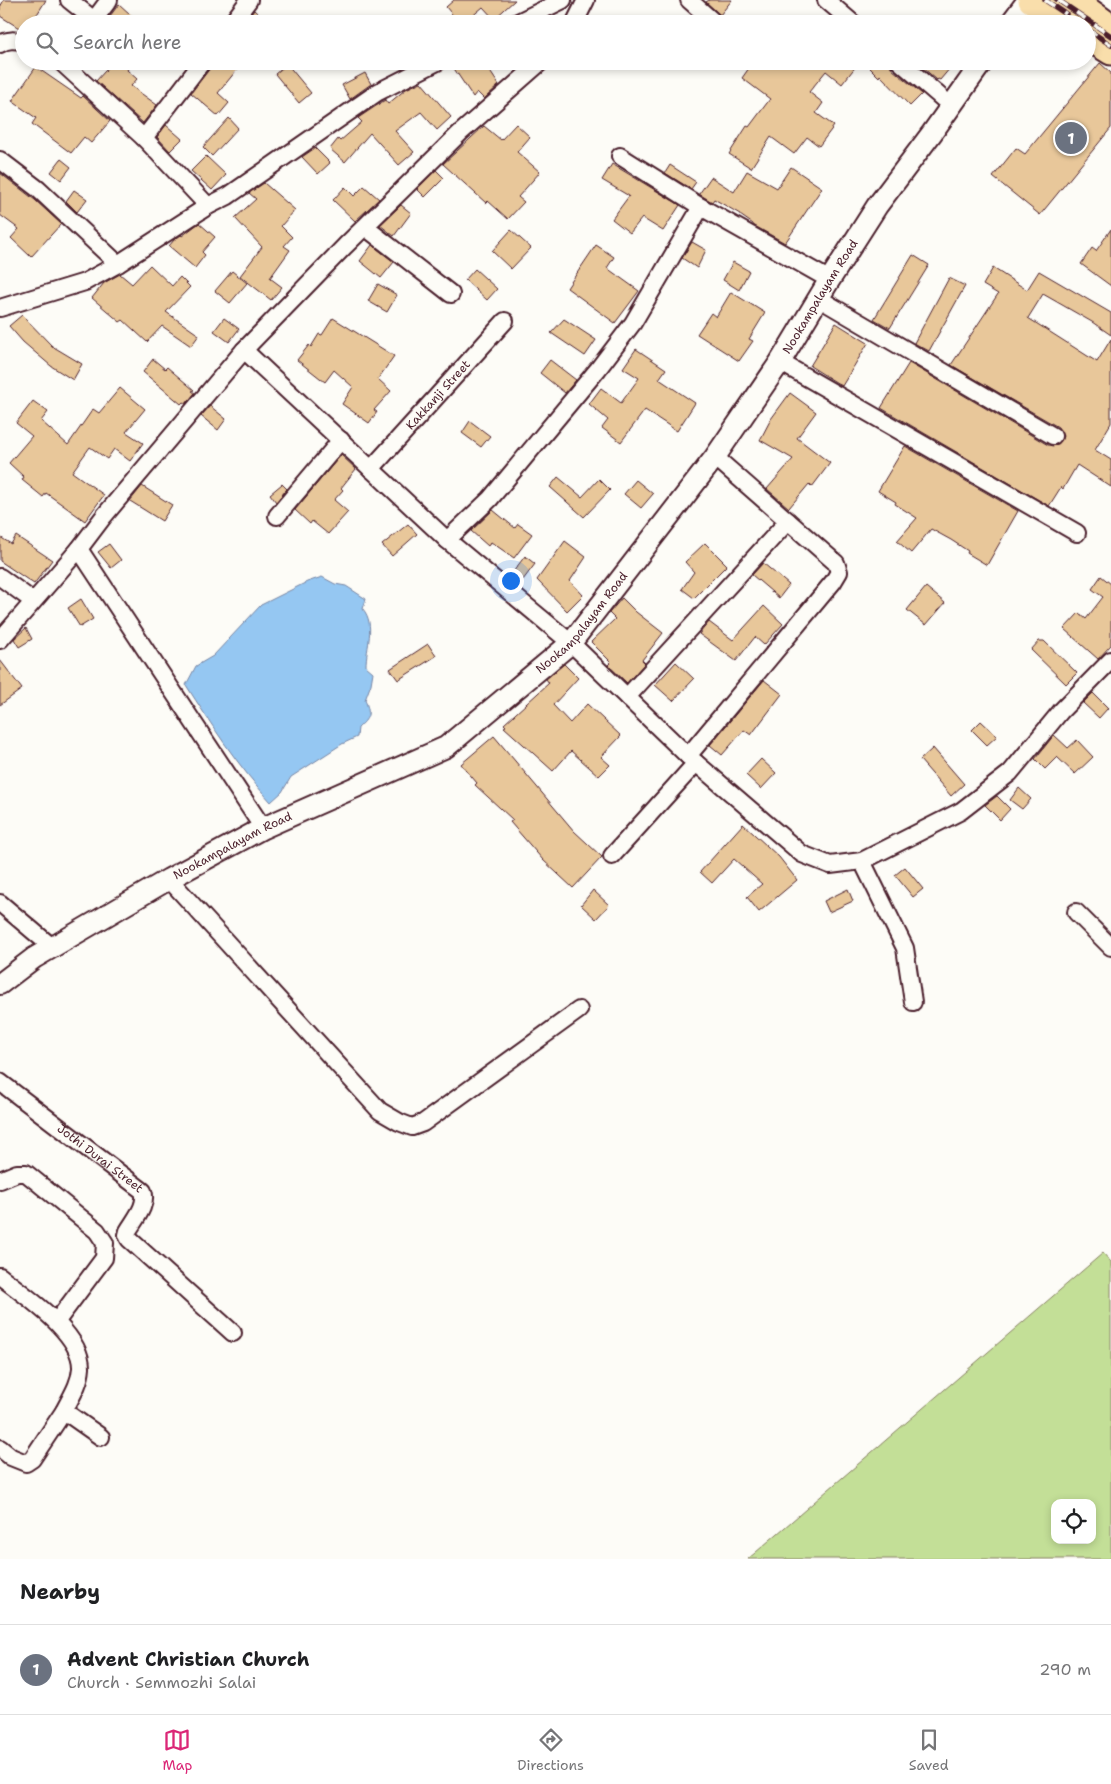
<!DOCTYPE html>
<html lang="en">
<head>
<meta charset="utf-8">
<style>
  :root { --surface:#fff; --page:#f6f6f6; --text:#202124; --muted:#757577; --line:#e0e0e0; --accent:#db2777 }
  body { margin:0; font-family:"Shantell Sans",sans-serif; background:var(--page); color:var(--text) }
  .controls { position:absolute; right:15px; bottom:15px; display:grid; overflow:hidden; border-radius:10px; box-shadow:0 2px 8px #0003 }
  .controls button { width:45px; height:45px; display:grid; place-items:center; padding:0; border:0; border-bottom:1px solid var(--line); background:var(--surface); color:var(--text); font:25px sans-serif }
  .you { position:absolute; left:510px; top:580px; width:18px; height:18px; margin:-12px; border:4px solid #fff; border-radius:50%; background:#1a73e8; box-shadow:0 0 0 8px #1a73e833 }
  .badge { display:grid; place-items:center; width:32px; height:32px; border-radius:50%; background:var(--accent); color:#fff; font-size:16px; font-weight:700 }
  .pin { position:absolute; translate:-50% -50%; border:2px solid #fff; box-shadow:0 1px 5px #0006 }
  .list { margin:0; padding:0; list-style:none }
  h2 { display:flex; justify-content:space-between; align-items:center; height:65px; margin:0; padding:0 20px; font-size:21px }
  h2 small { font-size:16px; font-weight:400; color:var(--muted) }
  .list li { display:grid; grid-template-columns:32px 1fr auto; gap:15px; align-items:center; box-sizing:border-box; height:90px; padding:0 20px; border-top:1px solid var(--line) }
  .list b { display:block; font-size:19px; white-space:nowrap }
  .list p { margin:0; font-size:16px; white-space:nowrap; color:var(--muted) }
  .list em { font-size:16px; font-style:normal; color:var(--muted) }
  .icon { flex:none; width:28px; height:28px; fill:none; stroke:currentColor; stroke-width:2; stroke-linecap:round; stroke-linejoin:round }
  .map { position:relative; flex:none; width:1111px; height:1559px; overflow:hidden }
  .search { position:absolute; background:var(--surface); box-shadow:0 2px 8px #0003; left:15px; right:15px; top:15px; height:55px; display:flex; align-items:center; gap:12px; box-sizing:border-box; padding:0 18px; border-radius:28px; color:var(--muted); font-size:19px }
  .sheet { height:155px; background:var(--surface) }
  nav { display:flex; justify-content:space-around; align-items:center; box-sizing:border-box; height:70px; border-top:1px solid var(--line); background:var(--surface); font-size:14px; color:var(--muted) }
  nav a { display:grid; justify-items:center; gap:2px }
  nav .on { color:var(--accent) }
  .map>svg:first-child { display:block }
  .green { fill:#c3df97; stroke:#867f61; fill-rule:evenodd }
  .water { fill:#95c7f2; stroke:#7784a2 }
  .building { fill:#e8c79a; stroke:#4a1f2b }
  .lines { fill:none; stroke-linecap:round; stroke-linejoin:round }
  .minor-casing { stroke:#4a1f2b; stroke-width:20 }
  .tertiary-casing { stroke:#4a1f2b; stroke-width:24 }
  .primary-casing { stroke:#4a1f2b; stroke-width:29 }
  .minor { stroke:#fdfcf7; stroke-width:16 }
  .tertiary { stroke:#fdfcf7; stroke-width:20 }
  .primary { stroke:#f9deab; stroke-width:25 }
  .rail-casing { stroke:#4a1f2b; stroke-width:5.5 }
  .rail { stroke:#fdfcf7; stroke-width:4; stroke-dasharray:11; stroke-linecap:butt }
  .labels { text-anchor:middle; dominant-baseline:central; stroke-width:4; stroke-linejoin:round; paint-order:stroke }
  .street-label { font-size:12px; fill:#4a1f2b; stroke:#fdfcf7 }
</style>
</head>
<body>
<div class="map">
<svg width="1111" height="1559" viewBox="0 0 1111 1559">
  <rect width="100%" height="100%" fill="#fdfcf7"/>
  <filter id="ink" filterUnits="userSpaceOnUse"><feTurbulence type="fractalNoise" baseFrequency=".02" numOctaves="2"/><feDisplacementMap in="SourceGraphic" scale="10" xChannelSelector="R" yChannelSelector="G"/><feConvolveMatrix kernelMatrix="1 2 1 2 8 2 1 2 1" color-interpolation-filters="sRGB"/></filter>
  <g filter="url(#ink)">
    <path class="green" d="M 1103,1253 L 1111,1262 L 1111,1559 L 748,1559 ZM 1055,1503 L 1092,1503 L 1092,1540 L 1055,1540 Z"/>
    <path class="water" d="M 322,577 L 335,584 L 346,586 L 366,599 L 363,609 C 376,625 366,647 366,666 L 373,672 L 371,684 L 365,700 C 371,714 369,718 358,728 L 357,737 L 342,744 L 291,777 L 282,792 L 271,802 C 238,766 212,726 186,685 L 196,666 L 213,656 L 261,605 L 307,582 Z"/>
    <path class="building" d="M 4,0 L 46,0 L 31,24 L 24,24 L 24,31 L 0,16 L 0,7 Z
      M 454,0 L 515,0 L 494,19 L 483,7 L 463,24 L 460,24 L 446,7 Z
      M 709,0 L 732,0 L 720,15 L 706,2 Z
      M 119,4 L 141,24 L 104,24 Z
      M 254,10 L 269,24 L 244,24 Z
      M 114,61 L 123,61 L 129,67 L 127,70 L 137,79 L 131,86 L 157,105 L 143,123 L 96,81 Z
      M 213,61 L 244,61 L 218,93 L 229,103 L 218,116 L 191,93 L 211,67 Z
      M 449,61 L 483,61 L 499,85 L 484,99 L 477,92 L 473,97 Z
      M 754,61 L 860,61 L 842,84 L 826,71 L 809,92 L 823,103 L 816,113 L 834,126 L 819,146 L 807,137 L 794,154 L 771,137 L 751,168 L 729,154 L 747,126 L 749,127 L 770,99 L 742,78 Z
      M 863,61 L 889,61 L 892,69 L 922,94 L 910,106 L 880,75 L 879,77 Z
      M 915,61 L 956,61 L 940,80 L 938,79 L 937,80 Z
      M 1100,63 L 1111,73 L 1111,128 L 1040,215 L 993,177 L 1016,148 L 1025,154 Z
      M 287,64 L 311,93 L 299,103 L 275,74 Z
      M 36,67 L 81,98 L 83,96 L 110,121 L 91,143 L 84,137 L 71,153 L 32,124 L 36,118 L 12,101 Z
      M 365,73 L 371,84 L 350,99 L 342,85 Z
      M 421,82 L 451,117 L 437,130 L 421,112 L 395,131 L 414,152 L 399,165 L 370,133 L 345,162 L 330,149 L 338,139 L 340,141 L 362,122 L 358,118 L 385,100 L 388,104 L 406,89 Z
      M 229,118 L 238,128 L 212,156 L 203,147 Z
      M 516,124 L 530,137 L 517,152 L 540,172 L 518,197 L 524,202 L 508,219 L 488,201 L 486,203 L 443,164 L 484,126 L 501,140 Z
      M 166,125 L 182,139 L 170,151 L 157,137 Z
      M 315,148 L 330,163 L 318,174 L 302,157 Z
      M 206,156 L 226,175 L 212,190 L 191,171 Z
      M 61,159 L 71,167 L 61,180 L 51,172 Z
      M 612,164 L 680,205 L 663,231 L 642,218 L 630,233 L 612,219 L 629,196 L 602,180 Z
      M 670,165 L 696,182 L 691,189 L 665,173 Z
      M 791,167 L 822,188 L 785,243 L 753,225 L 753,224 L 740,215 L 740,214 L 714,199 L 712,202 L 699,194 L 711,177 L 734,192 L 747,171 L 777,188 Z
      M 436,170 L 444,178 L 425,197 L 417,189 Z
      M 0,173 L 35,200 L 61,224 L 31,257 L 11,238 L 19,229 L 0,215 Z
      M 264,183 L 295,210 L 281,226 L 292,237 L 284,246 L 290,250 L 270,278 L 282,287 L 271,300 L 240,276 L 262,247 L 235,218 L 256,199 L 249,193 Z
      M 364,186 L 379,199 L 355,221 L 333,200 L 345,187 L 354,196 Z
      M 74,190 L 87,199 L 77,212 L 66,201 Z
      M 401,205 L 411,213 L 394,236 L 380,225 Z
      M 199,223 L 215,237 L 202,252 L 205,255 L 195,268 L 169,246 L 174,240 L 181,235 L 182,236 Z
      M 1111,229 L 1111,286 L 1081,264 L 1092,248 L 1096,251 Z
      M 511,230 L 531,248 L 511,269 L 492,251 Z
      M 692,242 L 706,250 L 697,268 L 682,258 Z
      M 372,245 L 394,262 L 381,278 L 360,261 Z
      M 596,245 L 614,257 L 607,268 L 639,291 L 615,323 L 567,288 Z
      M 913,255 L 929,265 L 890,328 L 874,319 Z
      M 733,262 L 749,271 L 739,290 L 723,280 Z
      M 150,265 L 172,286 L 180,277 L 190,287 L 166,312 L 199,335 L 191,346 L 162,326 L 147,342 L 123,320 L 120,322 L 92,298 L 104,283 L 120,274 L 132,284 Z
      M 993,268 L 1027,290 L 1039,271 L 1111,313 L 1111,335 L 1092,322 L 1043,294 L 1028,318 L 1097,362 L 1111,339 L 1111,423 L 1095,450 L 1111,460 L 1111,487 L 1077,465 L 1063,489 L 1061,487 L 1049,506 L 881,408 L 909,363 L 1048,445 L 1053,446 L 1061,441 L 1063,436 L 1058,427 L 951,365 L 998,294 L 983,285 Z
      M 475,269 L 497,289 L 487,300 L 465,280 Z
      M 232,271 L 247,283 L 230,303 L 215,291 Z
      M 949,278 L 965,286 L 929,351 L 914,343 Z
      M 378,284 L 397,295 L 387,312 L 368,301 Z
      M 731,292 L 765,313 L 749,339 L 753,341 L 739,361 L 697,334 L 711,313 L 716,317 Z
      M 22,315 L 52,346 L 82,364 L 73,380 L 51,366 L 23,342 L 9,326 Z
      M 224,318 L 239,329 L 229,342 L 214,331 Z
      M 333,318 L 394,356 L 378,379 L 391,391 L 374,410 L 377,412 L 369,423 L 342,404 L 353,387 L 334,370 L 325,382 L 297,360 L 309,345 L 311,347 L 319,334 L 322,335 Z
      M 564,319 L 596,340 L 585,356 L 551,333 Z
      M 836,323 L 868,343 L 842,386 L 810,366 Z
      M 636,349 L 666,369 L 659,379 L 695,403 L 677,431 L 645,410 L 621,442 L 602,428 L 608,420 L 589,404 L 601,388 L 621,403 L 639,378 L 623,368 Z
      M 153,359 L 165,369 L 167,367 L 194,390 L 192,391 L 195,393 L 186,404 L 183,402 L 181,404 L 143,372 Z
      M 550,360 L 576,380 L 565,393 L 540,373 Z
      M 120,388 L 145,409 L 126,432 L 143,443 L 130,461 L 114,449 L 107,459 L 90,447 L 72,472 L 104,495 L 85,521 L 46,493 L 43,497 L 22,480 L 24,477 L 9,463 L 32,436 L 16,423 L 33,401 L 48,412 L 41,421 L 68,445 L 93,409 L 99,413 Z
      M 790,393 L 816,412 L 797,438 L 830,463 L 812,487 L 809,484 L 789,508 L 767,489 L 793,459 L 760,440 L 771,419 Z
      M 210,406 L 226,419 L 218,430 L 201,416 Z
      M 470,421 L 490,436 L 481,447 L 462,433 Z
      M 905,446 L 1018,511 L 987,565 L 967,553 L 968,551 L 951,540 L 931,529 L 911,553 L 897,541 L 917,518 L 895,504 L 896,502 L 878,491 Z
      M 341,455 L 356,469 L 341,488 L 343,490 L 334,500 L 348,512 L 328,534 L 312,521 L 310,524 L 295,510 Z
      M 558,477 L 582,497 L 599,479 L 610,490 L 584,517 L 550,487 Z
      M 636,480 L 653,494 L 641,508 L 624,494 Z
      M 282,484 L 287,489 L 276,502 L 270,494 Z
      M 142,486 L 172,505 L 162,521 L 130,501 Z
      M 493,510 L 515,528 L 518,524 L 532,534 L 514,558 L 491,542 L 488,546 L 471,531 Z
      M 408,524 L 417,534 L 392,556 L 382,545 Z
      M 16,536 L 52,560 L 34,584 L 0,561 L 0,537 L 11,544 Z
      M 565,541 L 586,557 L 570,581 L 583,595 L 567,611 L 537,580 Z
      M 705,543 L 727,565 L 694,598 L 682,589 L 694,572 L 685,562 Z
      M 109,544 L 121,560 L 111,568 L 98,552 Z
      M 525,556 L 535,564 L 523,580 L 513,572 Z
      M 763,563 L 789,585 L 779,598 L 752,575 Z
      M 1101,576 L 1111,584 L 1111,645 L 1098,659 L 1064,629 L 1079,613 L 1086,619 L 1103,597 L 1092,589 Z
      M 926,587 L 945,603 L 926,625 L 907,610 Z
      M 622,598 L 636,612 L 663,633 L 642,660 L 645,663 L 627,683 L 608,665 L 611,662 L 591,642 L 615,619 L 609,613 Z
      M 81,599 L 93,619 L 80,627 L 68,608 Z
      M 764,606 L 783,624 L 764,645 L 755,637 L 736,661 L 699,634 L 709,622 L 733,640 Z
      M 26,628 L 32,639 L 19,647 L 14,639 Z
      M 1039,641 L 1044,641 L 1077,673 L 1066,684 L 1031,650 Z
      M 428,644 L 436,656 L 398,680 L 390,669 Z
      M 0,660 L 22,689 L 0,705 Z
      M 676,662 L 694,679 L 673,701 L 655,685 Z
      M 564,664 L 578,678 L 553,705 L 570,723 L 587,704 L 621,736 L 601,757 L 610,765 L 599,776 L 571,751 L 553,771 L 504,727 L 506,726 L 504,724 L 549,683 L 546,679 Z
      M 764,680 L 782,694 L 751,735 L 744,730 L 722,755 L 710,745 Z
      M 1093,693 L 1108,708 L 1099,718 L 1083,703 Z
      M 981,721 L 997,736 L 987,745 L 972,730 Z
      M 1054,735 L 1068,748 L 1077,740 L 1093,757 L 1075,774 L 1057,757 L 1045,769 L 1035,759 Z
      M 494,736 L 574,831 L 602,857 L 573,888 L 543,860 L 510,822 L 513,820 L 475,785 L 477,783 L 461,764 Z
      M 933,748 L 964,784 L 951,796 L 920,760 Z
      M 761,759 L 776,773 L 761,789 L 746,775 Z
      M 1019,788 L 1031,799 L 1022,809 L 1010,800 Z
      M 997,796 L 1010,809 L 1000,820 L 985,805 Z
      M 743,824 L 779,857 L 797,880 L 759,912 L 747,897 L 762,884 L 734,859 L 712,883 L 700,872 Z
      M 905,867 L 923,889 L 913,897 L 895,875 Z
      M 848,889 L 853,901 L 829,912 L 824,901 Z
      M 593,890 L 609,905 L 596,919 L 581,905 Z"/>
    <g class="lines">
      <g class="minor-casing">
        <g id="minor">
          <path d="M 69,0 L 94,20"/>
          <path d="M 689,0 L 716,24"/>
          <path d="M 826,0 L 854,24"/>
          <path d="M 91,24 L 109,0"/>
          <path d="M 231,24 L 249,0"/>
          <path d="M 514,24 L 563,0"/>
          <path d="M 574,24 L 586,0"/>
          <path d="M 0,44 C 8,39 15,40 24,42"/>
          <path d="M 60,61 L 144,138 L 203,61"/>
          <path d="M 899,61 L 950,105"/>
          <path d="M 144,138 L 208,206"/>
          <path d="M 620,156 L 701,207 L 830,280"/>
          <path d="M 0,160 L 38,189 L 118,264"/>
          <path d="M 365,227 L 451,294"/>
          <path d="M 818,298 L 1053,436"/>
          <path d="M 0,308 L 85,282 L 118,264 L 208,206 L 228,196 L 378,92 L 439,61"/>
          <path d="M 244,350 L 447,540 L 571,643 L 688,756 L 802,854 L 830,865 L 862,861 L 961,811 L 1010,773 L 1061,711 L 1111,660"/>
          <path d="M 780,362 L 1077,533"/>
          <path id="s1" d="M 371,469 L 505,321"/>
          <path d="M 277,516 L 341,440"/>
          <path d="M 447,540 L 490,499 L 598,369 L 633,323 L 701,207"/>
          <path d="M 79,549 L 263,828"/>
          <path d="M 0,577 L 33,601"/>
          <path d="M 0,640 L 79,549 L 104,516 L 244,350 L 345,246 L 460,133 L 542,61"/>
          <path d="M 627,697 L 788,521"/>
          <path d="M 688,756 L 833,582 L 839,572 L 836,563 L 715,457"/>
          <path d="M 612,856 L 696,763"/>
          <path d="M 862,861 L 905,948 L 913,1002"/>
          <path d="M 169,879 L 380,1111 L 399,1122 L 412,1127 L 423,1123 L 579,1010"/>
          <path d="M 0,903 L 52,947"/>
          <path d="M 1076,912 L 1111,947"/>
          <path id="s2" d="M 0,1082 L 143,1191 C 148,1205 135,1219 128,1231 L 127,1235 L 129,1239 L 233,1333"/>
          <path d="M 0,1180 L 17,1173 L 26,1173 L 97,1231 L 105,1243 L 104,1258 L 57,1321"/>
          <path d="M 0,1276 C 25,1296 82,1333 81,1368 C 80,1384 71,1397 64,1411 L 101,1437"/>
          <path d="M 0,1448 L 11,1457 L 26,1463 L 32,1459 L 64,1411"/>
        </g>
      </g>
      <g class="tertiary-casing">
        <g id="tertiary">
          <path d="M 1010,24 L 1028,0"/>
          <path id="s3" d="M 0,984 L 34,958 L 169,879 L 263,828 L 446,747 L 571,643 L 715,457 L 780,362 L 827,284 L 877,206 L 932,133 L 983,61"/>
        </g>
      </g>
      <g class="primary-casing">
        <path id="primary" d="M 1031,0 L 1067,24
          M 1074,0 L 1111,27
          M 1087,37 L 1111,52"/>
      </g>
      <use href="#minor" class="minor"/>
      <use href="#tertiary" class="tertiary"/>
      <use href="#primary" class="primary"/>
      <g class="rail-casing">
        <path id="rail" d="M 1045,0 L 1066,14
          M 1058,0 L 1111,36
          M 1087,29 L 1111,45"/>
      </g>
      <use href="#rail" class="rail"/>
    </g>
  </g>
  <g class="labels">
    <g class="street-label">
      <text stroke="none"><textPath href="#s3" startOffset="1096">Nookampalayam Road</textPath></text>
      <text stroke="none"><textPath href="#s1" startOffset="100">Kakkanji Street</textPath></text>
      <text stroke="none"><textPath href="#s3" startOffset="691">Nookampalayam Road</textPath></text>
      <text stroke="none"><textPath href="#s3" startOffset="271">Nookampalayam Road</textPath></text>
      <text stroke="none"><textPath href="#s2" startOffset="126">Jothi Durai Street</textPath></text>
    </g>
  </g>
</svg>
<div class="controls">
<button><svg class="icon" aria-label="locate" viewBox="0 0 24 24"><circle cx="12" cy="12" r="6"/><path d="M12 2v4M12 18v4M2 12h4M18 12h4"/></svg></button>
</div>
<div class="you"></div>
<div class="pin badge" style="left:1071px;top:138px;background:#6b7280">1</div>
<div class="search"><svg class="icon" aria-label="search" viewBox="0 0 24 24"><circle cx="10" cy="10" r="6"/><path d="M15 15l6 6"/></svg>Search here</div>
</div>
<section class="sheet">
<h2>Nearby<small></small></h2>
<ul class="list">
<li><span class="badge" style="background:#6b7280">1</span><div><b>Advent Christian Church</b><p>Church · Semmozhi Salai</p></div><em>290 m</em></li>
</ul>
</section>
<nav>
<a class="on"><svg class="icon" aria-label="map" viewBox="0 0 24 24"><path d="M3 6l6-2 6 2 6-2v14l-6 2-6-2-6 2zM9 4v14M15 6v14"/></svg>Map</a>
<a><svg class="icon" aria-label="directions" viewBox="0 0 24 24"><path d="M12 3l9 9-9 9-9-9zM9 14v-3h6M13 9l2 2-2 2"/></svg>Directions</a>
<a><svg class="icon" aria-label="saved" viewBox="0 0 24 24"><path d="M7 4h10v16l-5-4-5 4z"/></svg>Saved</a>
</nav>
</body>
</html>
